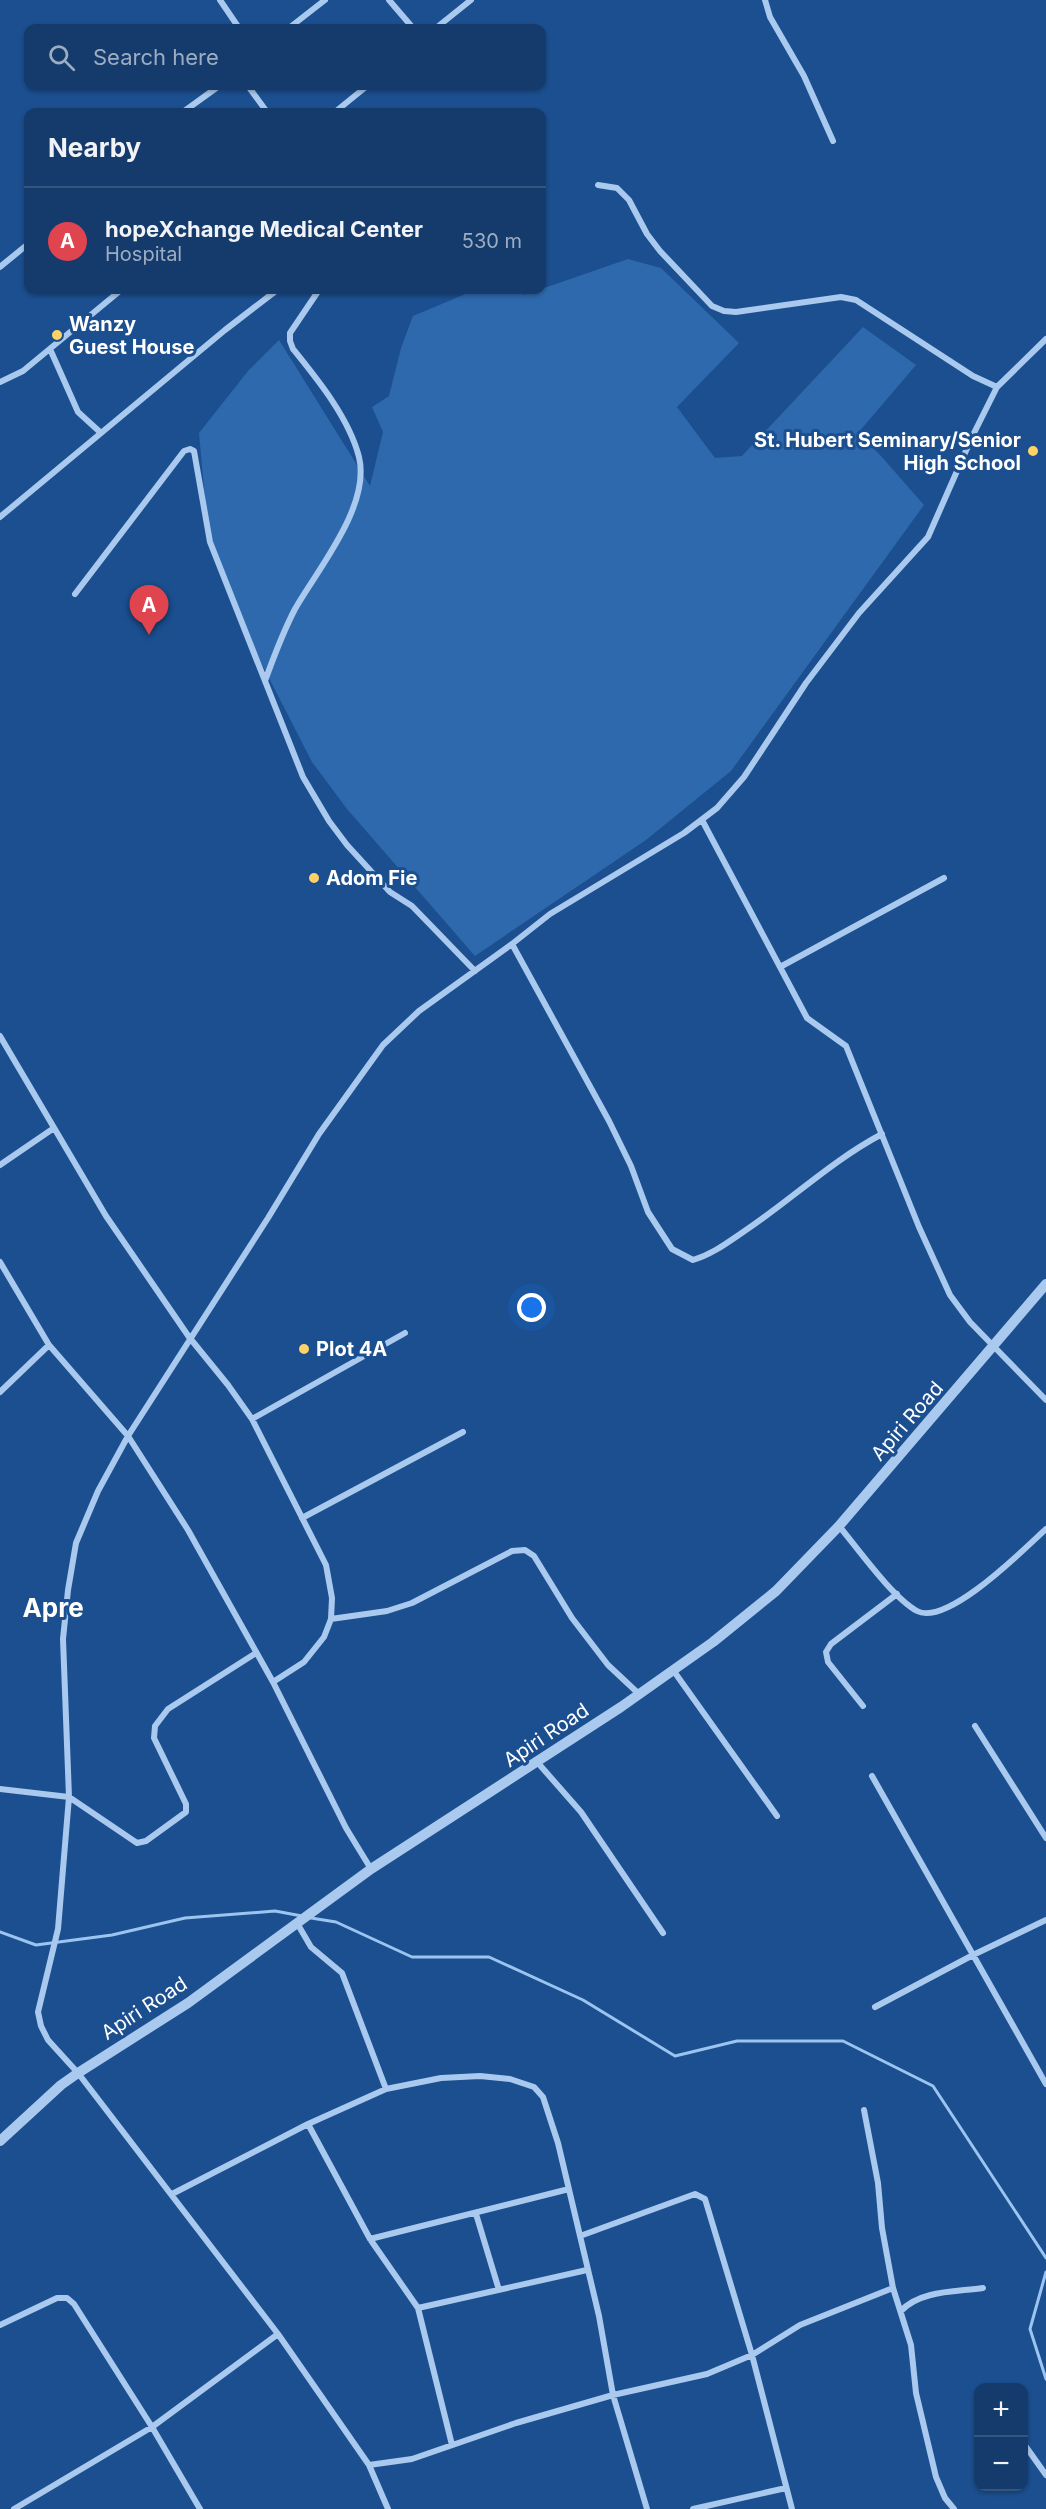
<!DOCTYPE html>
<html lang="en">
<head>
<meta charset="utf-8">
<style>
  :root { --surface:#143b6b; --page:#1d4271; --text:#f1f3f6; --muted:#9dadc1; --line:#33557e; --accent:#ffd166 }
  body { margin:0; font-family:Inter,sans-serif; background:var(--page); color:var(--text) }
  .controls { position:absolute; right:18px; bottom:18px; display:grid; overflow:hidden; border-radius:12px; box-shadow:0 2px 4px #0004 }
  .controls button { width:54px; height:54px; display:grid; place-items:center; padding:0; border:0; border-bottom:2px solid var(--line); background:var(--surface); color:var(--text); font:30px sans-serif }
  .you { position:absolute; left:532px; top:1308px; width:21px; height:21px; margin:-15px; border:4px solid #fff; border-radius:50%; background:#1a73e8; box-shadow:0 0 0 9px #1a73e833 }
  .badge { display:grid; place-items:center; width:39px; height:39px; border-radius:50%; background:var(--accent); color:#fff; font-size:20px; font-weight:700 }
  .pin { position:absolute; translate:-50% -50px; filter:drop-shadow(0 2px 3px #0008) }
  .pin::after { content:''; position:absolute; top:32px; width:21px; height:18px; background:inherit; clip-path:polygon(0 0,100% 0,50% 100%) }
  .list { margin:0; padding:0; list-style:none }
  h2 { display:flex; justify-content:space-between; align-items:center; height:78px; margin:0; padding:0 24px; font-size:26px }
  h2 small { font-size:20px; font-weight:400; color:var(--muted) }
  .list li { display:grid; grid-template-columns:39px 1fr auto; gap:18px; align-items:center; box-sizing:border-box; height:108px; padding:0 24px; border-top:2px solid var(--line) }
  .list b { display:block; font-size:22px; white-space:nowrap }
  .list p { margin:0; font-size:20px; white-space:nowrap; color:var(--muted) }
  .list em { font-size:20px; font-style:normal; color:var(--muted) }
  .icon { flex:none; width:33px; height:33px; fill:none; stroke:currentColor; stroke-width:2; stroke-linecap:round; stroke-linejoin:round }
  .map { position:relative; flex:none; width:1046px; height:2509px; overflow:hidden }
  .search { position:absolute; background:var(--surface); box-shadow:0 2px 4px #0004; left:24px; top:24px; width:522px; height:66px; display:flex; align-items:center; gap:15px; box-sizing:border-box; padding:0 21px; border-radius:12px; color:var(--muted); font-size:22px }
  .panel { position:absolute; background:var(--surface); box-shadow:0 2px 4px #0004; left:24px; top:108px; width:522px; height:186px; border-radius:12px }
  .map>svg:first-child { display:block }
  .green { fill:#2e69ad }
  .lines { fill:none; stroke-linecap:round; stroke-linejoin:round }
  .stream { stroke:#9cc4f0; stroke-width:3 }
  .minor { stroke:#a9c9ee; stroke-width:6 }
  .tertiary { stroke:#a9c9ee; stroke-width:10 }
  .poi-dot { fill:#ffd166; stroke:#1b4f8f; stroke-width:2 }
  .labels { text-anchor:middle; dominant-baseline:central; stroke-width:6; stroke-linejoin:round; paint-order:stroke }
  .poi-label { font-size:20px; font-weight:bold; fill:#fff; stroke:#1b4f8f; text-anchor:start }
  .street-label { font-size:20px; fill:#fff; stroke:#1b4f8f }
  .district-label { font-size:26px; font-weight:bold; fill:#fff; stroke:#1b4f8f }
</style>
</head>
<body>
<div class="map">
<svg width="1046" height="2509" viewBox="0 0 1046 2509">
  <rect width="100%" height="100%" fill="#1b4f8f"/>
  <path class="green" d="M 628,259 L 661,268 L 739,343 L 677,407 L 715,458 L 742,456 L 863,327 L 916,365 L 858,433 L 881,456 L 924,505 L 731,771 L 646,840 L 475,956 L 347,809 L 312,762 L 248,637 L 219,566 L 207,521 L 199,433 L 248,371 L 279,340 L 370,486 L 383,432 L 372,407 L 389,396 L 401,348 L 413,316 L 475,290 L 521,290 L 524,295 Z"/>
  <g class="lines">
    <path class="stream" d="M 311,1918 L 336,1922 L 412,1957 L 489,1957 L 583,2000 L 675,2056 L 737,2041 L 843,2041 L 933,2086 L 1046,2258
      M 0,1932 L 36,1945 L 112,1935 L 185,1918 L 275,1911 L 302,1916
      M 1046,2272 L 1030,2329 L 1046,2379"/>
    <path class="minor" d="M 220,0 L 239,28
      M 389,0 L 413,28
      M 765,0 L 770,17 L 804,76 L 833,141
      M 289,28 L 325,0
      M 436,28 L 471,0
      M 248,86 L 267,112
      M 183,112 L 219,86
      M 335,112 L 367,86
      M 598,185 L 617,188 L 629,200 L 647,234 L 660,251 L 712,306 L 724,311 L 736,312 L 841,297 L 856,300 L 973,376 L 997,387 L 1046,339
      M 0,267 L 28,244
      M 50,349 L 78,412 L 101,433
      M 0,382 L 23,371 L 121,290
      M 0,517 L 225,330 L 277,290
      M 75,594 L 184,451 L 190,449 L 194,451 L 210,542 L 303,777 L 329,821 L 347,845 L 390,892 L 412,906 L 475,971
      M 265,681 C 274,656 283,632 295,609 C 317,570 371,506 359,457 C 349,418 318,380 293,349 L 290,341 L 290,333 L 319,290
      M 702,820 L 807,1018 L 846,1046 L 919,1227 L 950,1295 L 970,1322 L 1046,1400
      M 512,944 L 609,1121 L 631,1166 L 648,1212 L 672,1249 L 693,1260 C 713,1254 728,1242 746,1230 C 792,1199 833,1160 882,1134
      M 780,967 L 944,878
      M 0,1036 L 106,1216 L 189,1337 L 228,1385 L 252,1419 L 326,1565 L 332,1598 L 331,1619 L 324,1637 L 304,1662 L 273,1682
      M 0,1165 L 54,1128
      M 0,1262 L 49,1345 L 128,1436 L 188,1530 L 273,1682 L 346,1828 L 371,1869
      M 0,1392 L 49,1345
      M 252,1419 L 405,1333
      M 302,1518 L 463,1432
      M 839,1526 C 859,1550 892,1597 917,1611 C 947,1627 1024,1549 1046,1529
      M 331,1619 L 387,1611 L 412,1603 L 512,1551 L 525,1550 L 534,1556 L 572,1618 L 608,1665 L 639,1694
      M 673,1670 L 777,1816
      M 863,1706 L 828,1662 L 826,1652 L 831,1644 L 897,1594
      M 975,1726 L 1046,1838
      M 538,1763 L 581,1812 L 663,1933
      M 872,1776 L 1046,2084
      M 0,1789 L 69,1797 L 137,1843 L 146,1841 L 186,1812 L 186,1804 L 154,1738 L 155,1726 L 168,1709 L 256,1653
      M 297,1923 L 311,1947 L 342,1973 L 386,2089
      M 875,2007 L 973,1955 L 1046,1920
      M 864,2110 L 878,2183 L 882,2228 L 893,2288 L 911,2345 L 916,2393 L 936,2477 L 945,2498 L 954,2509
      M 308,2124 L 370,2239 L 418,2308 L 452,2445
      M 172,2194 L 308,2124 L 386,2089 L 441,2078 L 480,2076 L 510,2079 L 534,2087 L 543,2097 L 558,2143 L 599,2316 L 613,2395 L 647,2509
      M 476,2214 L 499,2290
      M 580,2236 L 695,2194 L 705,2199 L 752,2355 L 792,2509
      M 370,2239 L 569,2189
      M 418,2308 L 587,2270
      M 901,2311 C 920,2290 957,2292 983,2288
      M 0,2325 L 57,2298 L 67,2298 L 74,2304 L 152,2427 L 200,2509
      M 1024,2444 L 1046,2475
      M 369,2465 L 412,2459 L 516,2423 L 613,2395 L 707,2374 L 752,2355 L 800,2325 L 893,2288
      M 14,2509 L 152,2427 L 278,2334
      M 388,2509 L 369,2465 L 278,2334 L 78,2073 L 48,2040 L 41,2026 L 38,2012 L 58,1929 L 69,1797 L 63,1639 L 68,1590 L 76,1543 L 98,1491 L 128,1436 L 268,1218 L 319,1134 L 383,1045 L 419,1011 L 512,944 L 550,914 L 684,833 L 717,808 L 744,777 L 806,683 L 859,613 L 928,537 L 972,437 L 997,387
      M 693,2509 L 786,2488"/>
    <path class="tertiary" d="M 0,2141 L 61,2085 L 78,2073 L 188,2003 L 371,1869 L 621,1707 L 713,1642 L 776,1591 L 839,1526 L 1046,1284"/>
  </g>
  <g class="poi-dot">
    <circle cx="57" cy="335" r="6"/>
    <circle cx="1033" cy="451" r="6"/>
    <circle cx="314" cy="878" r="6"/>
    <circle cx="304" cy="1349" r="6"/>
  </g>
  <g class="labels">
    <g class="poi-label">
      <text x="69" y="324">Wanzy<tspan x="69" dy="23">Guest House</tspan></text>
      <text x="1021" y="440" text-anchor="end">St. Hubert Seminary/Senior<tspan x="1021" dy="23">High School</tspan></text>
      <text x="326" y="878">Adom Fie</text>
      <text x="316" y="1349">Plot 4A</text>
    </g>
    <g class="street-label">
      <text transform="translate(907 1421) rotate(-49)">Apiri Road</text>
      <text transform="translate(546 1735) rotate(-34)">Apiri Road</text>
      <text transform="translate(144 2008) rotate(-33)">Apiri Road</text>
    </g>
    <g class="district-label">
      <text x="53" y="1607">Apre</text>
    </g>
  </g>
</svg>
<div class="controls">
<button>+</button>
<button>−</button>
</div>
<div class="you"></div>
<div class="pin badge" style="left:149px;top:635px;background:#e0444e">A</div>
<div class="search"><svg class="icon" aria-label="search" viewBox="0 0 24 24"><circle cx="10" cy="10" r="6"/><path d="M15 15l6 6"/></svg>Search here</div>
<section class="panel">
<h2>Nearby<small></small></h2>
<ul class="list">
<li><span class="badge" style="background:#e0444e">A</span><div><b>hopeXchange Medical Center</b><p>Hospital</p></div><em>530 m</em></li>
</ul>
</section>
</div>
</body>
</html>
